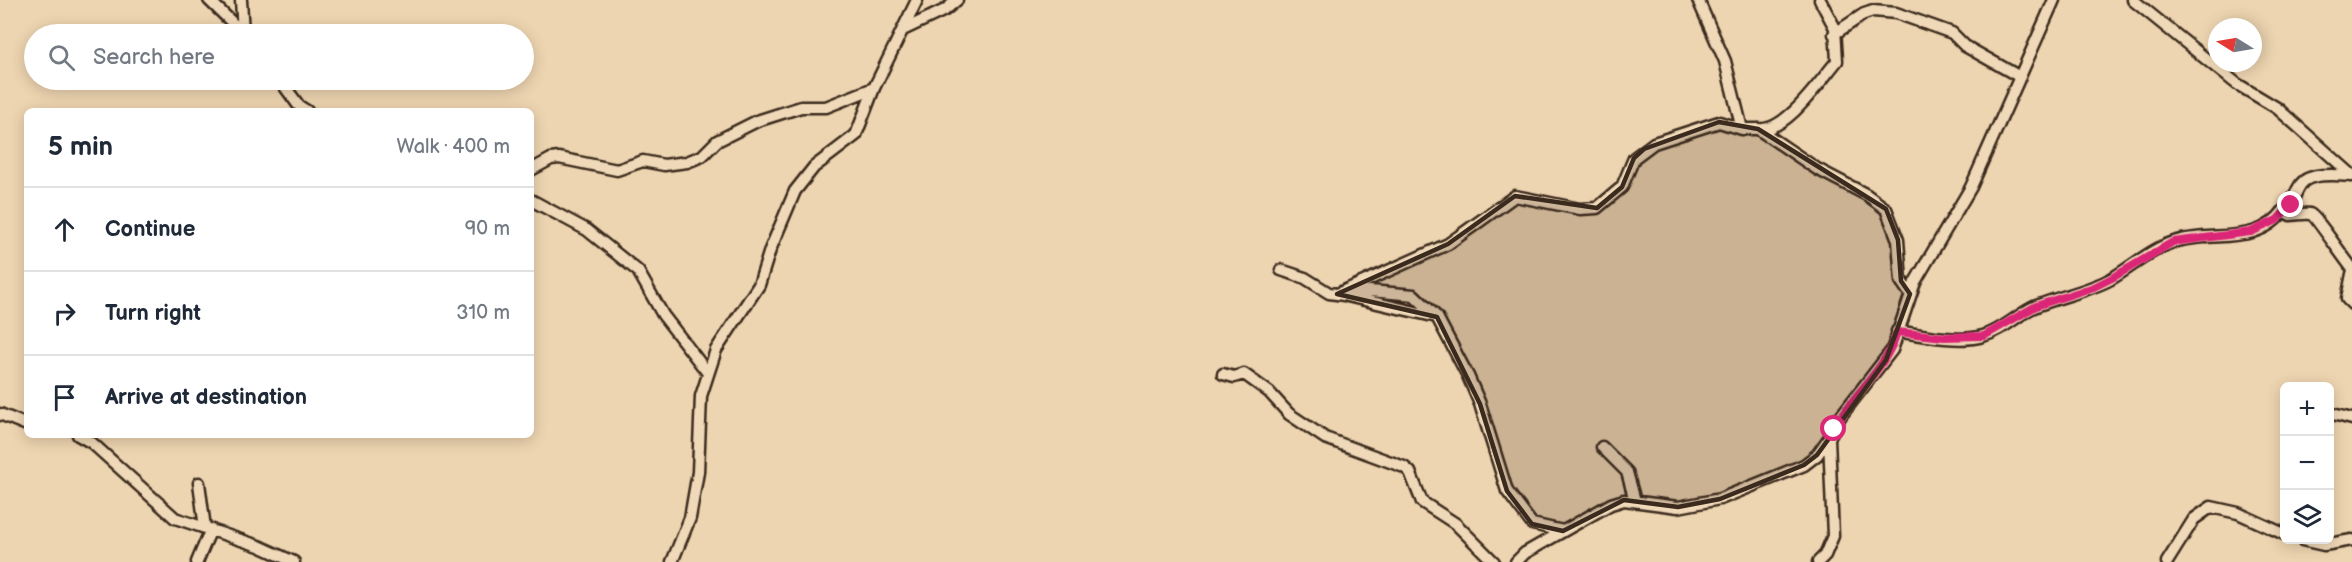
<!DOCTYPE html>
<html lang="en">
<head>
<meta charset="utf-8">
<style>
  :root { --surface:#fff; --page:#f6f6f7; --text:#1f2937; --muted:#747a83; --line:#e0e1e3 }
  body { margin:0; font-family:"Balsamiq Sans",sans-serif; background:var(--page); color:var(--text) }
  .controls { position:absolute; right:18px; bottom:18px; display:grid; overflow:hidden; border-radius:9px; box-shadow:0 3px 15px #0003 }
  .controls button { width:54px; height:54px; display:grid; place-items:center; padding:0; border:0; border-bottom:2px solid var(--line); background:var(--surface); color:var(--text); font:30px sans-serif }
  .compass { position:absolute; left:2208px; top:18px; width:54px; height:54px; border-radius:50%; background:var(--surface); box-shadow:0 3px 15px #0003; rotate:281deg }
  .stop { position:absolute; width:18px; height:18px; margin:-14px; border:4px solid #db2777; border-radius:50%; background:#fff }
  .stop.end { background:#db2777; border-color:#fff; box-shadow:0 2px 6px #0008 }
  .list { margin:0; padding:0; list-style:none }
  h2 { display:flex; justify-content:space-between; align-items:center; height:78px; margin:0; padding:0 24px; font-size:26px }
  h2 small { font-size:20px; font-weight:400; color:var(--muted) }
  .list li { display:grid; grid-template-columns:39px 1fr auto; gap:18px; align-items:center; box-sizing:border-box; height:84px; padding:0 24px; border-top:2px solid var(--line) }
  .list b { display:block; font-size:22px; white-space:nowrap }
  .list em { font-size:20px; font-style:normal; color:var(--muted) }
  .icon { flex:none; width:33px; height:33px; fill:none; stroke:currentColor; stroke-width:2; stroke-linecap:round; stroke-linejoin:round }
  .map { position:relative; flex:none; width:2352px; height:562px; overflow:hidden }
  .search { position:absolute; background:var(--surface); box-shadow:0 3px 15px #0003; left:24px; top:24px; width:510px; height:66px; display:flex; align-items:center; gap:15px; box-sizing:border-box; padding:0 21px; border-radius:33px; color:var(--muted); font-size:22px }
  .panel { position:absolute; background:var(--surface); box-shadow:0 3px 15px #0003; left:24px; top:108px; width:510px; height:330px; border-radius:9px }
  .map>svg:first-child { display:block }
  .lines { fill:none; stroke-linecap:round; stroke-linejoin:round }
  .minor-casing { stroke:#3b2a1e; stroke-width:15 }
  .minor { stroke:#f0d9b8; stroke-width:10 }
  .route { stroke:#db2777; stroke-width:8 }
  .marked { fill:#3b2a1e; fill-opacity:0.2; stroke:#3b2a1e; stroke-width:4.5; stroke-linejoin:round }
</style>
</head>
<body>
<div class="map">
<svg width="2352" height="562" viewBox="0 0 2352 562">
  <rect width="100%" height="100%" fill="#eed5b1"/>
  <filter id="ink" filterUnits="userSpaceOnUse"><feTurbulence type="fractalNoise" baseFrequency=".0167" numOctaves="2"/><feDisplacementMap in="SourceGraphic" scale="12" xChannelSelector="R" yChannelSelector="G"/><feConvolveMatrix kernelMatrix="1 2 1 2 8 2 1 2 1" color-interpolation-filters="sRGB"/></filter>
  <g filter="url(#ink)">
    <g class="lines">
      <g class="minor-casing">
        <path id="minor" d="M 209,0 L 244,34
          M 241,0 L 243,33
          M 1698,0 L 1725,61 L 1742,129
          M 2133,0 L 2237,84 L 2277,108 L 2352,175
          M 905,29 L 945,10 L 957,0
          M 1834,34 L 1864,14 L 1873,11 L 1896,13 L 1952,33 L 1965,46 L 2020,77
          M 280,80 L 299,106 L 307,111
          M 1759,129 C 1786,132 1820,81 1837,61 L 1835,28 L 1820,0
          M 531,170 L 551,159 L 559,158 L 617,170 L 643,161 L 664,165 L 687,162 L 702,156 L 717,141 L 757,121 L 801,107 L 826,107 L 874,88
          M 531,200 L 587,230 L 638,271 L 663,315 L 707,372
          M 2284,210 L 2290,215 C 2296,215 2304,213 2310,214 C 2315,215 2345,260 2352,268
          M 1281,270 L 1305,278 L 1329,293 L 1344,295 L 1370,291 L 1414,295 L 1437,317 L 1468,376 L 1480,404 L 1507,491 L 1532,524 L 1563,531
          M 2352,274 L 2347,299 L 2352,304
          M 1337,294 L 1448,244 L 1515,196 L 1580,209 L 1597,208 L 1622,187 L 1634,158 L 1654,143 L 1719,122 L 1742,129 L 1758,129 L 1817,169 L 1867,195 L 1886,209 L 1898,240 L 1901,281 L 1910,294
          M 1347,296 L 1437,317
          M 1897,331 C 1921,335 1961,343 1983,336 C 2002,331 2017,315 2034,307 C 2060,296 2087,292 2111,279 C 2132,267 2151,249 2174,242 C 2211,230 2258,247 2284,210 L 2288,210 C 2293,202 2295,192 2301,184 C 2310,172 2338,175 2352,176
          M 1223,374 L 1234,377 L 1244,374 L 1269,392 L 1289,414 L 1325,438 L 1404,467 L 1410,472 L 1422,502 L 1456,524 L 1494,562
          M 0,414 L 27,425
          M 2333,414 L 2352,419
          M 78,435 L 92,443 L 175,518 L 259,546 L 294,562
          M 1602,447 L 1627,472 L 1635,501
          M 199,483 L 205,528
          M 2302,540 L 2324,545 L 2352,540
          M 197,562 L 211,529
          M 672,562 L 690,518 L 698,472 L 701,396 L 716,350 L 759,285 L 770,250 L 795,191 L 814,167 L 856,135 L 874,88 L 917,0
          M 1516,562 L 1525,553 L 1611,504 L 1624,500 L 1678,507 L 1720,499 L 1804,465 L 1817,455 L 1829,438
          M 1818,562 L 1825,555 L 1833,536 L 1829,438 L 1840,417 L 1892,350 L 1915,282 L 1971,187 L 2054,0
          M 2167,562 L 2194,519 L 2211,507 L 2238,513 L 2284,534"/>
      </g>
      <use href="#minor" class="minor"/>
    </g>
  </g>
  <g class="lines" filter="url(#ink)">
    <path class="route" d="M 1834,429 C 1852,394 1886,370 1897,332 L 1944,337 L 1984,336 L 2036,306 L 2094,287 L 2112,278 L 2173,242 L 2251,232 L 2277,220 L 2291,205"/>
  </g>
  <path class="marked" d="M 1719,122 L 1758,129 L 1886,209 L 1898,240 L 1901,281 L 1910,294 L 1886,360 L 1817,455 L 1804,465 L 1720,499 L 1678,507 L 1624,500 L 1563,531 L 1532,524 L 1507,491 L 1480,404 L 1437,317 L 1337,294 L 1448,244 L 1515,196 L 1597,208 L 1622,187 L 1634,158 L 1644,149 Z"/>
</svg>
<div class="controls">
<button>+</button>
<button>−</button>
<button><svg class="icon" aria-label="layers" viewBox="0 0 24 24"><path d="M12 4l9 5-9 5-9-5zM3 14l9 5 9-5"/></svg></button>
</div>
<svg class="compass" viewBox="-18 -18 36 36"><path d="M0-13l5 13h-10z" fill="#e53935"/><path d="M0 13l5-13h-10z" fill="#747a83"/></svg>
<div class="stop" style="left:1834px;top:429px"></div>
<div class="stop end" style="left:2291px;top:205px"></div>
<div class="search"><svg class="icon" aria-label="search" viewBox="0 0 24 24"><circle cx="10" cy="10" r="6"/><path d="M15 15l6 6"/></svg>Search here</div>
<section class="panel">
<h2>5 min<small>Walk · 400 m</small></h2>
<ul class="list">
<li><svg class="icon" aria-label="ahead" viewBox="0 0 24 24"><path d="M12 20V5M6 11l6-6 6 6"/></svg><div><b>Continue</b></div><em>90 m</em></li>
<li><svg class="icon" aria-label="right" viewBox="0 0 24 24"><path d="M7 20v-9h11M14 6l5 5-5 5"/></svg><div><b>Turn right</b></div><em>310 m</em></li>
<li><svg class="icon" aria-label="arrive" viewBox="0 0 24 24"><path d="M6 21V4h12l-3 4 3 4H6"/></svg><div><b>Arrive at destination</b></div></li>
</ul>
</section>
</div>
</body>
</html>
